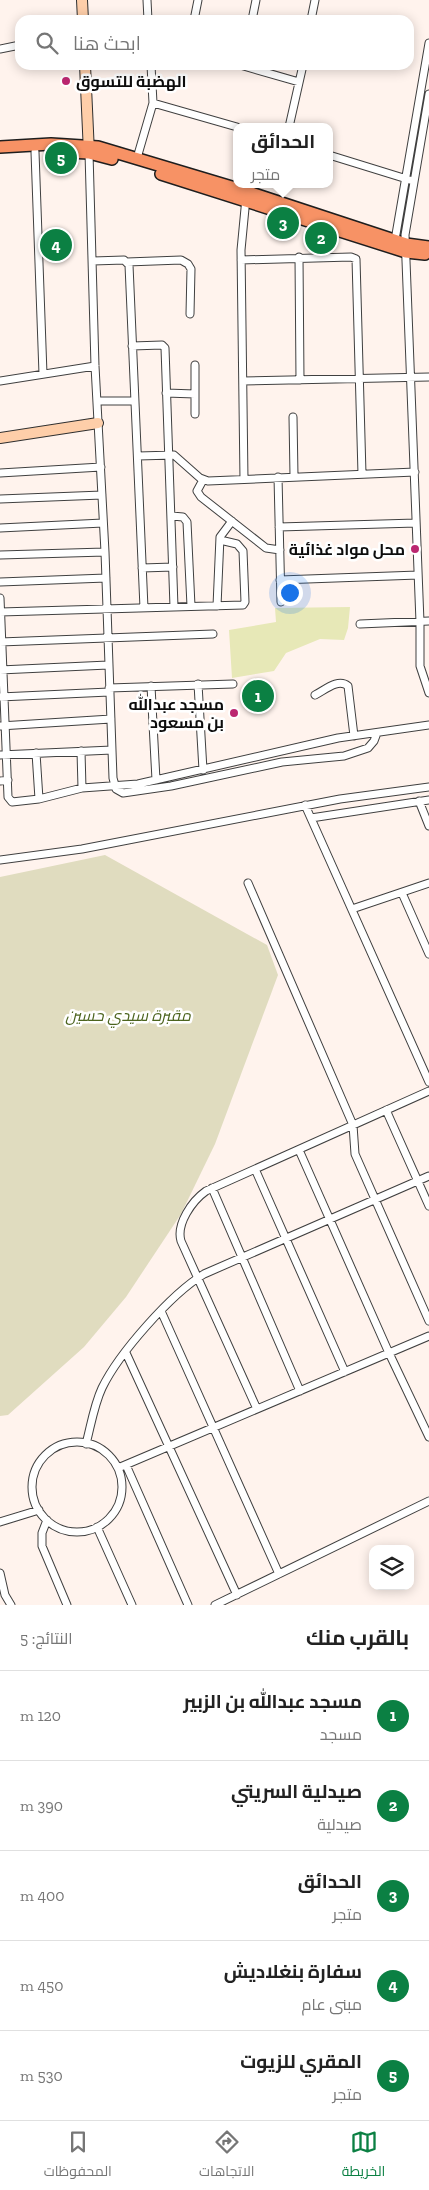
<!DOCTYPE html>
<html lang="ar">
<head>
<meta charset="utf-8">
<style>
  :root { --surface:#fff; --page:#f2f2f2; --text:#222; --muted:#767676; --line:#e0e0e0; --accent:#0b8043 }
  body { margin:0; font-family:"Zilla Slab",Cairo,serif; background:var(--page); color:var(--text); direction:rtl }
  .controls { position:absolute; right:15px; bottom:15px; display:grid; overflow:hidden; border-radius:10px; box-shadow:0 2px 12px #0003 }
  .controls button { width:45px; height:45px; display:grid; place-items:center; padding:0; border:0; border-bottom:1px solid var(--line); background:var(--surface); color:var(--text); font:25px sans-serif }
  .you { position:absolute; left:289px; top:592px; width:18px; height:18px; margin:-12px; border:4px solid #fff; border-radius:50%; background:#1a73e8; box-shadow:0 0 0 8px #1a73e833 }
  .badge { display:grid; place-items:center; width:32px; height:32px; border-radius:50%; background:var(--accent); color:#fff; font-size:16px; font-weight:700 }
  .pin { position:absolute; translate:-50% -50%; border:2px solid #fff; box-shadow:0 1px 5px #0006 }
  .popup { position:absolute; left:233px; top:123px; width:100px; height:65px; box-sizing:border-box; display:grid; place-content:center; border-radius:10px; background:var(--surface); filter:drop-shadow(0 1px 4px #0005); font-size:16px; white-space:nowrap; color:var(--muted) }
  .popup b { font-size:19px; color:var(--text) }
  .popup::after { content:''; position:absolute; left:50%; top:100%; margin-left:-10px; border:10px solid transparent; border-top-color:var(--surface) }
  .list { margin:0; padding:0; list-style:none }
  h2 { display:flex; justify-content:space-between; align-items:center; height:65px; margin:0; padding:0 20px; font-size:21px }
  h2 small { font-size:16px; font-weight:400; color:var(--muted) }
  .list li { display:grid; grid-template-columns:32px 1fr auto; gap:15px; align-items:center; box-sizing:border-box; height:90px; padding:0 20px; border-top:1px solid var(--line) }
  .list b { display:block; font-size:19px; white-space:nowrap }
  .list p { margin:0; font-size:16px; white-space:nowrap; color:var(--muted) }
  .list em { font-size:16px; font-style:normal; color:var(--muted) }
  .icon { flex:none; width:28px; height:28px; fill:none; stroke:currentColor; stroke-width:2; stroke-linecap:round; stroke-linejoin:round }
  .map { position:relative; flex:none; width:429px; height:1605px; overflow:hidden; direction:ltr }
  .search { position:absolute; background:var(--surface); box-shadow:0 2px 12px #0003; left:15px; right:15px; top:15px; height:55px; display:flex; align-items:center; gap:12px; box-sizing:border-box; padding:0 18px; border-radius:15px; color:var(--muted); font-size:19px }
  .sheet { height:515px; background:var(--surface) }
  nav { display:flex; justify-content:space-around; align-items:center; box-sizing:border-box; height:70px; border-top:1px solid var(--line); background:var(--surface); font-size:14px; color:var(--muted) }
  nav a { display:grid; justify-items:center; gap:2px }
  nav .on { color:var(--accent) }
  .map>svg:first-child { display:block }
  .green { fill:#e7e8b7 }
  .cemetery { fill:#e0dcbf }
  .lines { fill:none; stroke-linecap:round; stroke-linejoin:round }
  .street-casing { stroke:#404040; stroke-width:9 }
  .secondary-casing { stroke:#2f2f2f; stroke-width:12 }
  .primary-casing { stroke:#1e1e1e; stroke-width:14 }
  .street { stroke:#fff; stroke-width:7 }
  .secondary { stroke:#fecea9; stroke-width:10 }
  .primary { stroke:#f79265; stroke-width:11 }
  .poi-dot { fill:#bb2770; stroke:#fff; stroke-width:2 }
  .labels { text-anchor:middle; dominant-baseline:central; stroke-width:5; stroke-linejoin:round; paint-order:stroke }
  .poi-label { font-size:16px; font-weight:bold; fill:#0d0d0d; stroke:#fff; text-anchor:end }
  .park-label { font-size:16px; font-style:italic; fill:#4c641e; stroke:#fff }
</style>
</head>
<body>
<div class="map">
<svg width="429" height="1605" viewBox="0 0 429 1605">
  <rect width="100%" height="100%" fill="#fff3ed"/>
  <path class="green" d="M 350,607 L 348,628 L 344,640 L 320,639 L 286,653 L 274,671 L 232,678 L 229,630 L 276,622 L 275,608 Z"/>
  <path class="cemetery" d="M 105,855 L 267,945 L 278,975 L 215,1144 L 181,1214 L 126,1297 L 84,1347 L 8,1415 L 0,1416 L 0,877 Z"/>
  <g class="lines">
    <g class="street-casing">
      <path id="street" d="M 147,0 L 148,20
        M 194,20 L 198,0
        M 252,20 L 256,0
        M 311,20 L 315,0
        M 0,49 L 20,45
        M 240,65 L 299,82
        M 429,94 L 405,235 L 420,622 L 420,666 L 429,693
        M 153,103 L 237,127
        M 289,127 L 303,65
        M 35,152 L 43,374
        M 89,153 L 95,366 L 105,552 L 113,778 L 116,789 L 123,793 L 171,786 L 282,762 L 344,756 L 368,748 L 374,741 L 377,733
        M 329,155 L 410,180
        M 137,158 L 153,103 L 151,65
        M 395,240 L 429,43
        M 299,257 L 300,380
        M 241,260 L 351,257 L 356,259 L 362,474
        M 93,261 L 124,260 L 129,265 L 144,608
        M 127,262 L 181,260 L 188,264 L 191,269 L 190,314
        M 132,346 L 162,345 L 165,348 L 174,607
        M 0,381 L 95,366
        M 243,381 L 429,377
        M 166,393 L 195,394 L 195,414
        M 195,394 L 195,365
        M 97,401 L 134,401
        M 293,417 L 294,476
        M 138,456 L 174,455 L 200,478 L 208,481 L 415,472
        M 0,473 L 101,467
        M 278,477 L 281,602
        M 244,479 L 241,250 L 246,198
        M 203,480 L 197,491 L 201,497 L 266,548 L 280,550
        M 0,499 L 102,495
        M 172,516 L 183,517 L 187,522 L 191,606
        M 279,527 L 416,523
        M 0,528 L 103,523
        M 0,555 L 105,552
        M 142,568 L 173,567
        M 280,580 L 418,575
        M 0,582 L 106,578
        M 0,598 L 8,797 L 12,802 L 39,799 L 82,788 L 138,784 L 338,738 L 429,725
        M 217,606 L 220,537 L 232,521
        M 0,612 L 243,605 L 245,602 L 243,551 L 237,544 L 220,540
        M 360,624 L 429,621
        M 0,642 L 213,634
        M 0,670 L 108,665
        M 198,684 L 203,770
        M 151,686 L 156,780
        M 109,688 L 233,684
        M 315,695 C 325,690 338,678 348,686 L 354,736
        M 0,697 L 109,692
        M 0,726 L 111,719
        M 81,751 L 82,788
        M 36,753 L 39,799
        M 0,755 L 112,750
        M 0,781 L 8,780
        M 419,801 L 429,826
        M 305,805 L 429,1082
        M 311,818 L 429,800
        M 0,860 L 82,849 L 340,799 L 429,787
        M 248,883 L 353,1125 L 355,1154 L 429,1321
        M 402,893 L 429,954
        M 352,909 L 429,883
        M 386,1110 L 429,1206
        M 299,1150 L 389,1353 L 429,1437
        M 255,1169 L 345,1372
        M 212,1188 L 300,1391
        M 161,1311 L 279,1574
        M 126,1353 L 237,1595
        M 257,1409 L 181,1241 C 176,1224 192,1201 206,1191 L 429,1091
        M32 1487a45 45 0 1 1 90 0a45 45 0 1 1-90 0Z
        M 86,1444 C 91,1425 94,1405 102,1388 C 119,1353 171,1294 204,1274 L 429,1176
        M 126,1465 L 188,1605
        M 118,1468 L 429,1336
        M 47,1520 L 42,1533 L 42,1546 L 67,1605
        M 0,1522 L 39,1510
        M 97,1527 L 132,1605
        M 0,1573 L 5,1595 L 11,1605
        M 215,1605 L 429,1501"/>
    </g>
    <g class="secondary-casing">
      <path id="secondary" d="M 82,0 L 83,20
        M 85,65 L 89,153
        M 0,438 L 98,423"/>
    </g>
    <g class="primary-casing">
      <path id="primary" d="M 0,147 L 51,144 L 98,147 L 245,191 L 406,244 L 429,247
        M 67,152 L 89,153 L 112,159
        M 161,174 L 406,252 L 425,254"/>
    </g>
    <use href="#street" class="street"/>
    <use href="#secondary" class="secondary"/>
    <use href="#primary" class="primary"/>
  </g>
  <g class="poi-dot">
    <circle cx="66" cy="81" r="5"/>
    <circle cx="415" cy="549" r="5"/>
    <circle cx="234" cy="713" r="5"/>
  </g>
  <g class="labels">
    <g class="poi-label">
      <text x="76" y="81" text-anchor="start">الهضبة للتسوق</text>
      <text x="405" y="549">محل مواد غذائية</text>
      <text x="224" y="704">مسجد عبدالله<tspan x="224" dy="18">بن مسعود</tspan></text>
    </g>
    <g class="park-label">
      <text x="128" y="1015">مقبرة سيدي حسين</text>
    </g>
  </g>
</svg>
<div class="controls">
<button><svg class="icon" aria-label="layers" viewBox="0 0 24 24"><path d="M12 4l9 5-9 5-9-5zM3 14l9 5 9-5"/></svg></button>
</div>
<div class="you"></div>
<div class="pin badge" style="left:258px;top:696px">1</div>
<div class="pin badge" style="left:321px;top:238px">2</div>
<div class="pin badge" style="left:283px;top:223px">3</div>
<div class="popup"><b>الحدائق</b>متجر</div>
<div class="pin badge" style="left:56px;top:245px">4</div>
<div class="pin badge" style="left:61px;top:158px">5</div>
<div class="search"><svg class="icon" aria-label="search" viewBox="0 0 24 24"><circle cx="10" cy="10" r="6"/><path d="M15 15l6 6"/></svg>ابحث هنا</div>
</div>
<section class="sheet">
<h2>بالقرب منك<small>النتائج: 5</small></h2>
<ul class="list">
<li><span class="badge">1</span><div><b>مسجد عبدالله بن الزبير</b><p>مسجد</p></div><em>120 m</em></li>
<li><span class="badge">2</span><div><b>صيدلية السريتي</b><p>صيدلية</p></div><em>390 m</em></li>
<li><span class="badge">3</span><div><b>الحدائق</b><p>متجر</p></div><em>400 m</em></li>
<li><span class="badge">4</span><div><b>سفارة بنغلاديش</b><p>مبنى عام</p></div><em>450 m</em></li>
<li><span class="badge">5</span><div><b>المقري للزيوت</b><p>متجر</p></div><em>530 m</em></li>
</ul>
</section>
<nav>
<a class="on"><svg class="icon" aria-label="map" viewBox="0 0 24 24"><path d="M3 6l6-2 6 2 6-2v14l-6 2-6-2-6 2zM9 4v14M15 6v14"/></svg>الخريطة</a>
<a><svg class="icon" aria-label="directions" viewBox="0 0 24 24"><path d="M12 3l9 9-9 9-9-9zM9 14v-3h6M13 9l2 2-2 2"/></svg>الاتجاهات</a>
<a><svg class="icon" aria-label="saved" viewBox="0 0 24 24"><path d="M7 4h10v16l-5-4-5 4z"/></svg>المحفوظات</a>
</nav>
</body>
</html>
